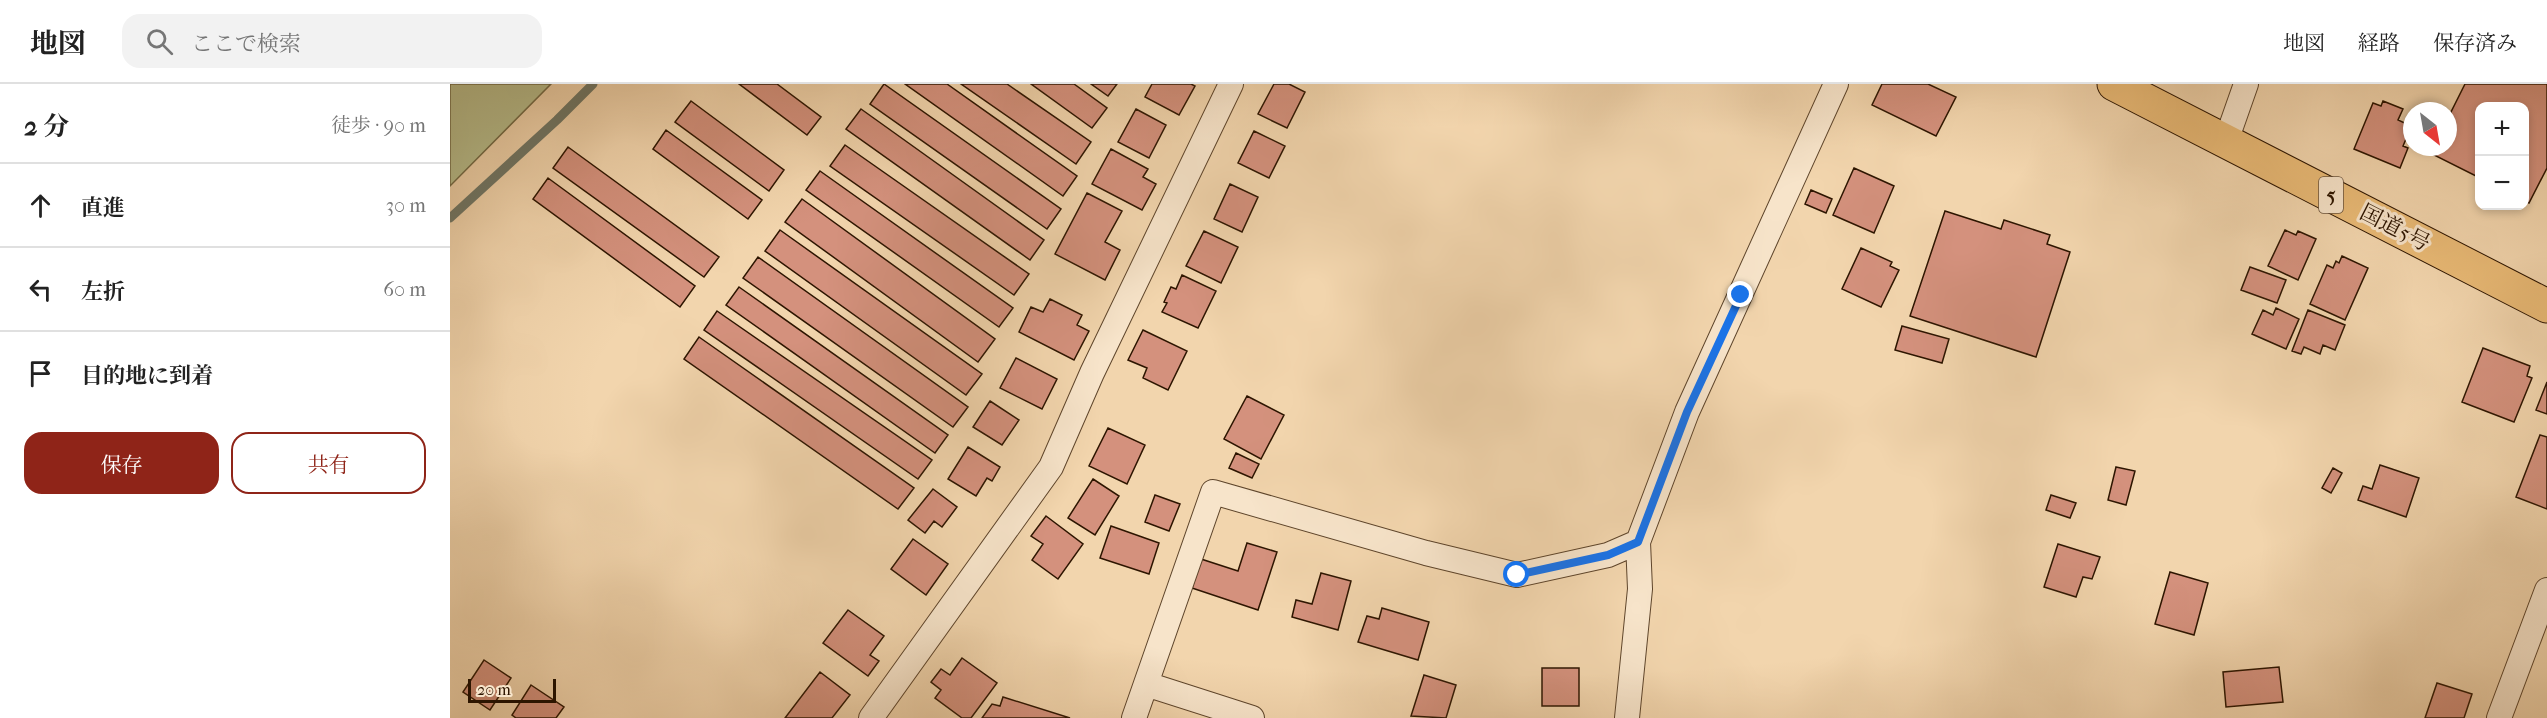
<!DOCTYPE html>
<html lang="ja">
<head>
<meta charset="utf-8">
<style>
  :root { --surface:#fff; --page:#f2f2f2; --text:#222; --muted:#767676; --line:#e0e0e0; --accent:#8f2418 }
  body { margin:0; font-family:"IM FELL French Canon","Noto Serif JP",serif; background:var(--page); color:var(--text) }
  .controls { position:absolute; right:18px; top:18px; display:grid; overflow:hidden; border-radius:12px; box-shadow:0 3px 9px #0003 }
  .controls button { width:54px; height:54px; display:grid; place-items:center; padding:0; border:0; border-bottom:2px solid var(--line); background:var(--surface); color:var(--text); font:30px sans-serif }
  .compass { position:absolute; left:1953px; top:18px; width:54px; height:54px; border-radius:50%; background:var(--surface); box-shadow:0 3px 9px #0003; rotate:149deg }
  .scale { position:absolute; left:18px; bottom:15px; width:88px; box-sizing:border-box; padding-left:6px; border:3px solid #2d1500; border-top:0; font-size:16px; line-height:21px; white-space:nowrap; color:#2d1500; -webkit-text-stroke:4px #f7e4ca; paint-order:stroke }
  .stop { position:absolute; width:18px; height:18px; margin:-14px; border:4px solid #1a73e8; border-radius:50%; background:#fff }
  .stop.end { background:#1a73e8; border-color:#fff; box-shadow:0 2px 6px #0008 }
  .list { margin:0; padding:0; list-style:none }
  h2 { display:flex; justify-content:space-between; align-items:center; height:78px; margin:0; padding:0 24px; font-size:26px }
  h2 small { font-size:20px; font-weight:400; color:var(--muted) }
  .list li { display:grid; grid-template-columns:39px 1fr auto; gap:18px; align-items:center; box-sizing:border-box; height:84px; padding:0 24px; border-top:2px solid var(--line) }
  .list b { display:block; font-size:22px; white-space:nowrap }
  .list em { font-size:20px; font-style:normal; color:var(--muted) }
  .actions { display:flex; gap:12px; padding:18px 24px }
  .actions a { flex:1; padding:14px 0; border:2px solid var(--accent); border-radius:18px; text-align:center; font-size:21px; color:var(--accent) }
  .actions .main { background:var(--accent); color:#fff }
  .icon { flex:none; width:33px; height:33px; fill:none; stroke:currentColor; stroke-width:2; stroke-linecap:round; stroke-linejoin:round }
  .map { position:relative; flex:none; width:2097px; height:634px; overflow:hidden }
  header { display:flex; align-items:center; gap:36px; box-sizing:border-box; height:84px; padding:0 30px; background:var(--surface); border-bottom:2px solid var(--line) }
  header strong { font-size:28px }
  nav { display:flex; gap:33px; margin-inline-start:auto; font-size:21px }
  .search { width:420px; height:54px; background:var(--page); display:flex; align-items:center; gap:15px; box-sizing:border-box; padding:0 21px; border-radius:18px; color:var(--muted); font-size:22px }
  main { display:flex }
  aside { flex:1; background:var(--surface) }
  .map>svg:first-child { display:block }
  .green { fill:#b7be8d; stroke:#726a46; stroke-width:1.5 }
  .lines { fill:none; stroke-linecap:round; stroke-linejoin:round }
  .stream { stroke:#6f7767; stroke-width:9 }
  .building { fill:#d4917d; stroke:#2d1500; stroke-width:1.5 }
  .minor-casing { stroke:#5e452b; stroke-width:26 }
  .trunk-casing { stroke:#2d1500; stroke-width:35 }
  .minor { stroke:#f7e4ca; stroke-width:24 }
  .trunk { stroke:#e9ba76; stroke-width:33 }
  .route { stroke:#1a73e8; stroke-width:8 }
  .labels { text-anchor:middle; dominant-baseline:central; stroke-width:6; stroke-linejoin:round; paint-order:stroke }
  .shield { fill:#f7e4ca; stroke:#6a533d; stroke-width:1.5 }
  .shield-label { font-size:21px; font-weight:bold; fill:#2d1500 }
  .street-label { font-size:22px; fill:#2d1500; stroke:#f7e4ca }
</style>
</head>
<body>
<header>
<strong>地図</strong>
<div class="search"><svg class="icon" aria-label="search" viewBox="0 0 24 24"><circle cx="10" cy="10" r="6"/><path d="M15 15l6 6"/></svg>ここで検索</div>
<nav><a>地図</a><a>経路</a><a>保存済み</a></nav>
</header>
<main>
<aside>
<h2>2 分<small>徒歩 · 90 m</small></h2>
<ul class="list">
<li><svg class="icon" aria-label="ahead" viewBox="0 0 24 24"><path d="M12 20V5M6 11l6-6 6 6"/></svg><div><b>直進</b></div><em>30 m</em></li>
<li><svg class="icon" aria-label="left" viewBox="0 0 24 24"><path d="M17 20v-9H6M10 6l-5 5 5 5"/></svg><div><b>左折</b></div><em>60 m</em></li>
<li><svg class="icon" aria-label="arrive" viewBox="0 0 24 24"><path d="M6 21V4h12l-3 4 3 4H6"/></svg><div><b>目的地に到着</b></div></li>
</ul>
<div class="actions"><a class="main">保存</a><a>共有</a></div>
</aside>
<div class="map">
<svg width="2097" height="634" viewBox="0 0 2097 634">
  <rect width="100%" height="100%" fill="#f2d5ad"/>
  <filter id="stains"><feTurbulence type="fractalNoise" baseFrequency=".00333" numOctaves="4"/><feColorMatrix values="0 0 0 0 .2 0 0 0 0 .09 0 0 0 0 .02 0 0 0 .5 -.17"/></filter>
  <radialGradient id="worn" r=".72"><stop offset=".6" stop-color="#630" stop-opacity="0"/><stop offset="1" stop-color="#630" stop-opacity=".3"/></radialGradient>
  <path class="green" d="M 0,0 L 101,0 L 0,102 Z"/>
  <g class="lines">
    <path class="stream" d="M 0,134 L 107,36 L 143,0"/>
  </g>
  <path class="building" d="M 289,0 L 327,0 L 371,33 L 357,51 Z
    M 434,0 L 611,125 L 597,145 L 420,20 Z
    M 455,0 L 497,0 L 627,92 L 613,112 Z
    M 511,0 L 557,0 L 641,58 L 626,80 Z
    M 581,0 L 624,0 L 657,24 L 642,44 Z
    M 641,0 L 667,0 L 658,12 Z
    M 702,0 L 741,0 L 745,2 L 729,31 L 695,13 Z
    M 824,0 L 839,0 L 855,8 L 837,44 L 808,30 Z
    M 1432,0 L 1478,0 L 1506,13 L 1486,52 L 1422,21 Z
    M 2015,0 L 2097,0 L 2097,84 L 2079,119 L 2074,117 L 2074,22 L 2030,22 L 2030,94 L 1980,69 L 1983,63 L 1998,63 L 1998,34 Z
    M 241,17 L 334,86 L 319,107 L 225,38 Z
    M 1933,17 L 1953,25 L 1948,36 L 1959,41 L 1956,47 L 1959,48 L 1953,62 L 1958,64 L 1950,84 L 1904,65 L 1923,19 L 1931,22 Z
    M 411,25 L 594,156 L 580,176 L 396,45 Z
    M 686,25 L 716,41 L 699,74 L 668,58 Z
    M 216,46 L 312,116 L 298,135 L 203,65 Z
    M 804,47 L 835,62 L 819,94 L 788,79 Z
    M 395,61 L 579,190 L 564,211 L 380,82 Z
    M 118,63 L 269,173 L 254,193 L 103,84 Z
    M 661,65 L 698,85 L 693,93 L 706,100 L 692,126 L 642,100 Z
    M 1404,84 L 1444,102 L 1424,149 L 1383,131 Z
    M 370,87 L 563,224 L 549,243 L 356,106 Z
    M 98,94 L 245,202 L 230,223 L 83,115 Z
    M 780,100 L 808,113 L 792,148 L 764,135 Z
    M 1361,106 L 1382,115 L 1376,129 L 1355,120 Z
    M 637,109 L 672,127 L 655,158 L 670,166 L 655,196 L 605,170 Z
    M 352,115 L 545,255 L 528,278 L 335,138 Z
    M 1495,127 L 1551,145 L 1554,136 L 1600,151 L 1597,160 L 1620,168 L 1586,273 L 1460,232 Z
    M 330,146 L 532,290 L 516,311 L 315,167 Z
    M 1835,146 L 1846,151 L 1848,147 L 1866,155 L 1848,196 L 1818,182 Z
    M 754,147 L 788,163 L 771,199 L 736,182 Z
    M 1411,164 L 1442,178 L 1440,182 L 1449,186 L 1431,223 L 1392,205 Z
    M 1892,172 L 1918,184 L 1895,236 L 1860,220 L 1877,181 L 1883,184 L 1886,177 L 1889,179 Z
    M 308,173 L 518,323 L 503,343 L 293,194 Z
    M 1800,183 L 1836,196 L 1827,219 L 1791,206 Z
    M 732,191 L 766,207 L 748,244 L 712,228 L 717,219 L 714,218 L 721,203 L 726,205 Z
    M 289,203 L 498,351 L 485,369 L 276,221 Z
    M 600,215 L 632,231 L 627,241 L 639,247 L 624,276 L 569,248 L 581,223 L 593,228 Z
    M 1826,224 L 1849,235 L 1836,265 L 1802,250 L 1813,226 L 1823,231 Z
    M 1858,226 L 1895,241 L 1885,266 L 1873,261 L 1870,270 L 1854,263 L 1851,270 L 1842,267 Z
    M 267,227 L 482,376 L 468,395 L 254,246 Z
    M 1452,242 L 1499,255 L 1492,279 L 1445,266 Z
    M 693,246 L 737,267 L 718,306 L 693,294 L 697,284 L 678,276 Z
    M 249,253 L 464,404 L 448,425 L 234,275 Z
    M 2033,264 L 2080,282 L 2077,292 L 2082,294 L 2064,338 L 2012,318 Z
    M 566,274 L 607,295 L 592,325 L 550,304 Z
    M 2097,298 L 2097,330 L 2086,326 Z
    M 797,312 L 834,331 L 811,375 L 774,355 Z
    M 540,317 L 569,336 L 552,361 L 523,343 Z
    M 658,344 L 695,361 L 677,400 L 639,382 Z
    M 2090,351 L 2097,353 L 2097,425 L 2066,413 Z
    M 518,363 L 550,383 L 542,397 L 537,394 L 526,412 L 498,395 Z
    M 786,369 L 809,380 L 802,394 L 779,384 Z
    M 1930,381 L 1969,394 L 1956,433 L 1908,416 L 1913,402 L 1922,405 Z
    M 1666,383 L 1685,387 L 1676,421 L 1658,416 Z
    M 1883,384 L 1892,389 L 1881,409 L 1872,404 Z
    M 643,395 L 669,412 L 645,451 L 618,434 Z
    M 483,405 L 507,423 L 492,443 L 484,437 L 475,449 L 458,436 Z
    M 705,411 L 730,420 L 719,447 L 695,438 Z
    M 1601,411 L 1626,419 L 1620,434 L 1596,426 Z
    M 596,432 L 633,460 L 608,495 L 582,476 L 593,460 L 581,452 Z
    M 661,442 L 709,459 L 699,490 L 650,474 Z
    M 463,455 L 498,480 L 476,511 L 441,485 Z
    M 797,459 L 827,468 L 808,526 L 742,504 L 751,475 L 788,487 Z
    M 1608,460 L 1650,473 L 1642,495 L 1633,493 L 1626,513 L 1594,503 Z
    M 1720,488 L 1758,499 L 1744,551 L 1705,540 Z
    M 871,489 L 901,497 L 888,546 L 842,533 L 846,516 L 862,520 Z
    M 932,524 L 979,538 L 968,576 L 908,558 L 917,532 L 929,535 Z
    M 398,526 L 434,552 L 420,571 L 429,577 L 418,592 L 373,559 Z
    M 512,574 L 547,599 L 521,634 L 512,634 L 485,614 L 491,606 L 481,598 L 491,585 L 500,591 Z
    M 34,576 L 61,594 L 40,626 L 13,608 Z
    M 1829,583 L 1833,618 L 1776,623 L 1773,588 Z
    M 1092,584 L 1129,584 L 1129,622 L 1092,622 Z
    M 370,588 L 400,611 L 382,634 L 335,634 Z
    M 974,591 L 1006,601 L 996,634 L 961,632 Z
    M 1987,599 L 2022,610 L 2014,634 L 1975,634 Z
    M 81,601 L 114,623 L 106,634 L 66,634 L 62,631 Z
    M 553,613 L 620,634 L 532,634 L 542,620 L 550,622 Z"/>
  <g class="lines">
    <g class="minor-casing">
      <path id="minor" d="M 1776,57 L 1796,0
        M 696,600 L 802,634
        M 421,634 L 601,383 L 642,289 L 781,0
        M 684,634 L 763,408 L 976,469 L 1067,491 L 1158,471 L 1188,458
        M 1177,634 L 1190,505 L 1188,458 L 1237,328 L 1386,0
        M 2049,634 L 2097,506"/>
    </g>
    <g class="trunk-casing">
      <path id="trunk" d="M 1664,0 L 2097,222"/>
    </g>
    <use href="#minor" class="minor"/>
    <use href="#trunk" class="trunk"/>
  </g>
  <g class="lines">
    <path class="route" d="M 1067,491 L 1158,471 L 1188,458 L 1237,328 L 1291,211"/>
  </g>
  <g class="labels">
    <rect class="shield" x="1869" y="93" width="24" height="36" rx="4.5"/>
    <g class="shield-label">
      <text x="1881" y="111">5</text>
    </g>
    <g class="street-label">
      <text transform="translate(1945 144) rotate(27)">国道5号</text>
    </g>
  </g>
  <rect width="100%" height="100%" filter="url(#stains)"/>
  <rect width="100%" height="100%" fill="url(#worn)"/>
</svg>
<div class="controls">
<button>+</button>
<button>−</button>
</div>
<svg class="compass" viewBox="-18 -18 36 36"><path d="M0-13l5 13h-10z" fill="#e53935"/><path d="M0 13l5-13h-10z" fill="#767676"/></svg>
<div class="scale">20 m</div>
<div class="stop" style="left:1067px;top:491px"></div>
<div class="stop end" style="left:1291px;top:211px"></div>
</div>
</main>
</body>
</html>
